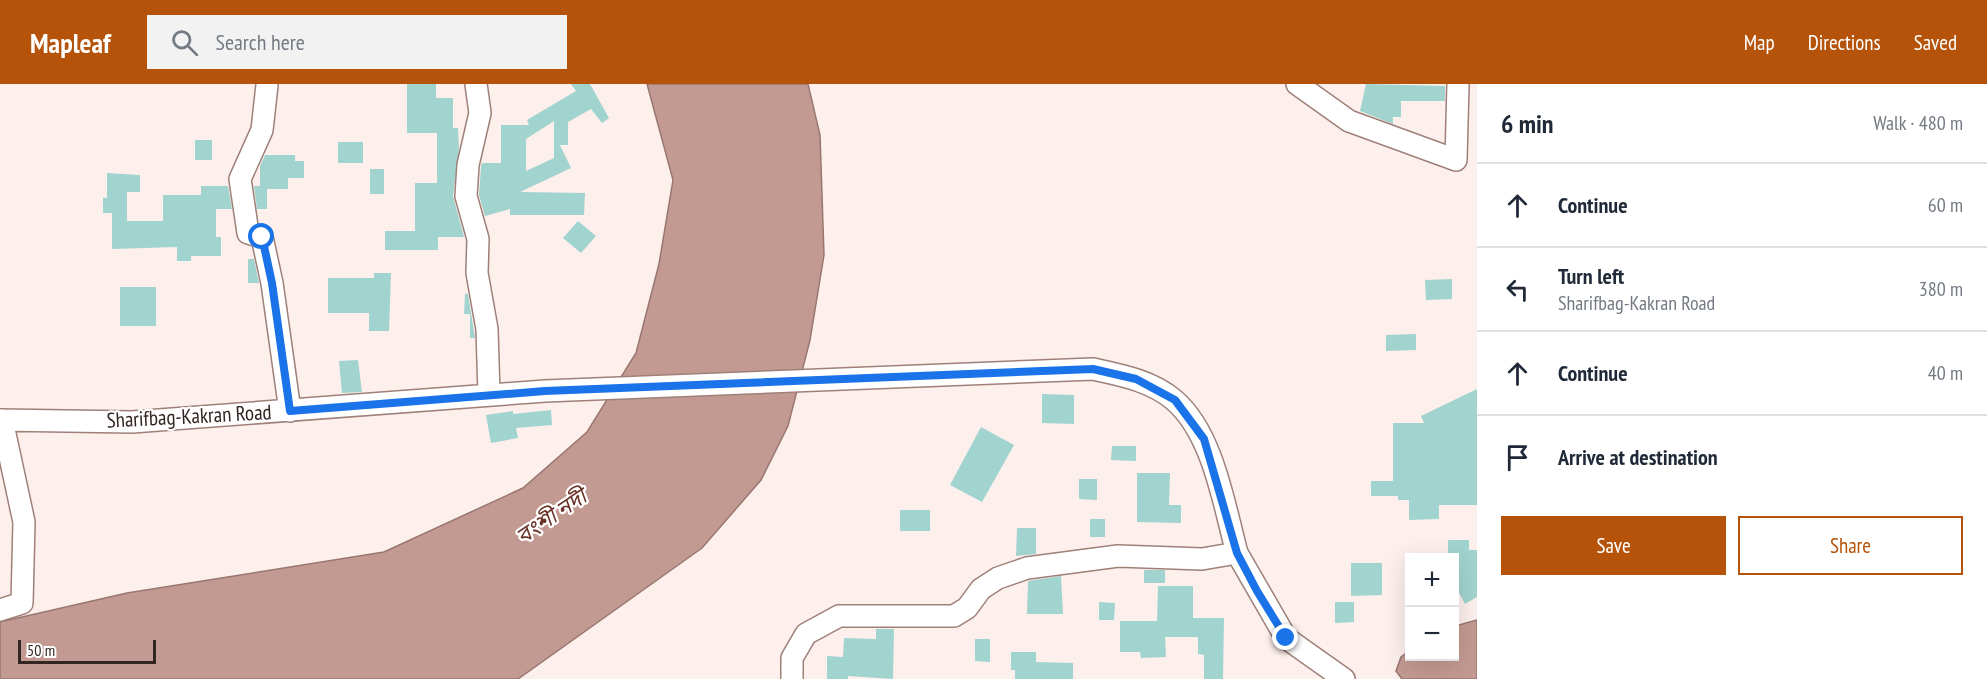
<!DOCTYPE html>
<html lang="en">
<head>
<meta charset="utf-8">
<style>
  :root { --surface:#fff; --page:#f2f2f3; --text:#1f2937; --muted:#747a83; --line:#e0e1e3; --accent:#b45309 }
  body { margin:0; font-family:"PT Sans Narrow","Noto Sans Bengali",sans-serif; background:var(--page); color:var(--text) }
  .controls { position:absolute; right:18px; bottom:18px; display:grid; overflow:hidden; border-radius:0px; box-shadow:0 6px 24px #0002 }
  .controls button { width:54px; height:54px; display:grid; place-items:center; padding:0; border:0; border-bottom:2px solid var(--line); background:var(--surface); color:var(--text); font:30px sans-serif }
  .scale { position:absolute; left:18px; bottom:15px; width:138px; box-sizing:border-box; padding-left:6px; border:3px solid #322522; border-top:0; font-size:16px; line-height:21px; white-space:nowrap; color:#322522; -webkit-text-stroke:4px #fff; paint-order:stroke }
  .stop { position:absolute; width:18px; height:18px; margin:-14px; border:4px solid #1a73e8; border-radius:50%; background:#fff }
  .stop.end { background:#1a73e8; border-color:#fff; box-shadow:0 2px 6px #0008 }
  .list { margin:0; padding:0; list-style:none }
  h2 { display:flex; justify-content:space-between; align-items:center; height:78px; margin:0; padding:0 24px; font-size:26px }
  h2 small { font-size:20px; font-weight:400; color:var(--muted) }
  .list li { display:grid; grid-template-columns:39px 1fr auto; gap:18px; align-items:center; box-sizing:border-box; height:84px; padding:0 24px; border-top:2px solid var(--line) }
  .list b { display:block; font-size:22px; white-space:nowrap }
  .list p { margin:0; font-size:20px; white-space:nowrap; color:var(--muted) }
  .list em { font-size:20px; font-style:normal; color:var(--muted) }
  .actions { display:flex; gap:12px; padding:18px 24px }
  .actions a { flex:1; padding:14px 0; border:2px solid var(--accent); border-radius:0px; text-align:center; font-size:21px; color:var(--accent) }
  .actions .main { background:var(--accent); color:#fff }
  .icon { flex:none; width:33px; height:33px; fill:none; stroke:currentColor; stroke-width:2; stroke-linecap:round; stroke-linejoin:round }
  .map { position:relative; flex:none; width:1477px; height:595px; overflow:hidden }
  header { display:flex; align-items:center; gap:36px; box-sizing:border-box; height:84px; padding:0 30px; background:var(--accent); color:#fff }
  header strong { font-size:28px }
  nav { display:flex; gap:33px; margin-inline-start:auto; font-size:21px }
  .search { width:420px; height:54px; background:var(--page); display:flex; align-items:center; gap:15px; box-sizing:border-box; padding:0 21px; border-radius:0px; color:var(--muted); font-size:22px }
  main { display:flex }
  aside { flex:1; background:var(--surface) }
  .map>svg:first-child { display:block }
  .water { fill:#c39a91; stroke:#987770; stroke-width:1.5 }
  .building { fill:#a1d3cf; fill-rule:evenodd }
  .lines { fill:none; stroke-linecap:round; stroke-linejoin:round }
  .minor-casing { stroke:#9f8079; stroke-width:24 }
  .minor { stroke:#fff; stroke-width:21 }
  .route { stroke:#1a73e8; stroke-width:8 }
  .labels { text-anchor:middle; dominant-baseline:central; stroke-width:4.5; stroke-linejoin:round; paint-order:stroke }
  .street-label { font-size:21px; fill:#322522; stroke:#fff }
  .water-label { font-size:22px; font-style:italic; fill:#6a3328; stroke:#fff }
</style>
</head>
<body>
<header>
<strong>Mapleaf</strong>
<div class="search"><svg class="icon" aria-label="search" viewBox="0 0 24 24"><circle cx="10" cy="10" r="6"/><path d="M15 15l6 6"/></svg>Search here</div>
<nav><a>Map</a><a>Directions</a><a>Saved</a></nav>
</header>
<main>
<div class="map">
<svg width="1477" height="595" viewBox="0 0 1477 595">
  <rect width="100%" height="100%" fill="#fdefec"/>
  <path class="water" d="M 647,0 L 808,0 L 820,51 L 824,171 L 810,256 L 788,342 L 761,396 L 702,464 L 518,595 L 0,595 L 0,538 L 127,509 L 384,468 L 523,404 L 587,348 L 636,269 L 659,180 L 673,96 Z
    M 1477,536 L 1477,595 L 1402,595 L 1396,587 L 1401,573 L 1409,567 L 1410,572 L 1454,572 L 1455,542 Z"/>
  <path class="building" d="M 407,0 L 436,0 L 436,14 L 453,14 L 453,44 L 458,44 L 459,64 L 453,112 L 464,153 L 438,153 L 438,166 L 385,166 L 385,147 L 415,147 L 415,99 L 437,99 L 437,49 L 407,49 Z
    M 571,0 L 590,0 L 609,34 L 602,39 L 591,25 L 568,38 L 568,61 L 560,61 L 571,84 L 520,108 L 585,109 L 584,131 L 510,131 L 510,125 L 485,132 L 479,111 L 481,83 L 482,79 L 501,79 L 501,41 L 529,41 L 527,36 L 576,7 ZM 554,37 L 554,74 L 526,87 L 526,55 Z
    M 1366,0 L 1445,2 L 1445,17 L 1401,17 L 1401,33 L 1393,33 L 1393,40 L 1360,27 Z
    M 195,56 L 212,56 L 212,76 L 195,76 Z
    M 338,58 L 363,58 L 363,79 L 338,79 Z
    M 265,71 L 295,71 L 295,77 L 304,77 L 304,94 L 288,94 L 288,105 L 267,105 L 267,125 L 257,125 L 254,102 L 260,102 L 260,82 Z
    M 370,85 L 384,85 L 384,110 L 370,110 Z
    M 107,89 L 140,91 L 140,108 L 127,108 L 127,137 L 163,137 L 163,111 L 201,111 L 201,102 L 228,102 L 232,125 L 216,125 L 216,153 L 221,153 L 221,172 L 191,172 L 191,177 L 177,177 L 177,163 L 112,165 L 112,129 L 103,129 L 103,114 L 107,114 Z
    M 578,137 L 596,152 L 581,169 L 563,154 Z
    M 248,175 L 254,175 L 259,199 L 248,199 Z
    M 374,189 L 391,189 L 389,247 L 369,247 L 369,229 L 328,229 L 328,194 L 374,194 Z
    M 1452,195 L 1452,215 L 1426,216 L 1425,196 Z
    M 120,203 L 156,203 L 156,242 L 120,242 Z
    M 465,210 L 468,210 L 475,254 L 470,254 L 470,230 L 464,230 Z
    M 1416,250 L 1416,266 L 1386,267 L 1386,251 Z
    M 358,276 L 362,308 L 342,309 L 339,277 Z
    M 1477,305 L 1477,421 L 1439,421 L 1439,435 L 1409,436 L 1409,416 L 1398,416 L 1398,412 L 1371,412 L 1371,397 L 1393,397 L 1393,339 L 1424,339 L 1421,332 Z
    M 1042,310 L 1074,311 L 1074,340 L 1042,339 Z
    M 551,326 L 552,341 L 516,344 L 518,354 L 491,359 L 486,331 L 513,327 L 513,330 Z
    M 981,343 L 1014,361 L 982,418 L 950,401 Z
    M 1112,362 L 1136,362 L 1136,377 L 1111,376 Z
    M 1137,389 L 1170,389 L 1169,421 L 1181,421 L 1181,439 L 1137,438 Z
    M 1079,395 L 1097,395 L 1097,416 L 1079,415 Z
    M 900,426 L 930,426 L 930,447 L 900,447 Z
    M 1090,435 L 1105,435 L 1105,453 L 1090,453 Z
    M 1017,444 L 1036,444 L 1036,470 L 1016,472 Z
    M 1448,456 L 1469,456 L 1469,466 L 1477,466 L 1477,513 L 1465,520 L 1458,507 L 1455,507 L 1455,474 L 1448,474 Z
    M 1351,479 L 1382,479 L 1382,511 L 1351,512 Z
    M 1144,486 L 1165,486 L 1165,499 L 1144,499 Z
    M 1061,492 L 1063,530 L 1027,530 L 1028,497 Z
    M 1158,502 L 1193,502 L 1193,534 L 1224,534 L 1223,595 L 1204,595 L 1204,571 L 1198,570 L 1198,553 L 1165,553 L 1166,573 L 1141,574 L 1140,568 L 1120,568 L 1120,537 L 1157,537 Z
    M 1099,518 L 1115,519 L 1114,536 L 1099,536 Z
    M 1335,518 L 1354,518 L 1354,538 L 1335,539 Z
    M 876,545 L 894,545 L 893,595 L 848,592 L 848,595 L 827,595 L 827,572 L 843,573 L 844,554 L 876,555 Z
    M 975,555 L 990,555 L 990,578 L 975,577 Z
    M 1011,568 L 1036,568 L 1036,578 L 1073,579 L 1073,595 L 1015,595 L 1015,586 L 1011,586 Z"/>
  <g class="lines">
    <g class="minor-casing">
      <path id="minor" d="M 476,0 L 480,29 L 468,81 L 466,112 L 478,155 L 477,189 L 487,245 L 489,311
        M 1297,0 L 1349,37 L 1456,76 L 1458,0
        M 267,1 L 262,46 L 240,95 L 248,149 L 262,153 L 272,199 L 290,327
        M 0,336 L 132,338 L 545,307 L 1093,285 C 1121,291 1152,297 1174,316 C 1213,349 1224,421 1237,469
        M 0,526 L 22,519 L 24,438 L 2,336
        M 792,595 L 792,574 L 806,550 L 839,532 L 954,532 L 967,524 L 981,505 L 998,494 L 1027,484 L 1118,472 L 1202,475 L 1237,469 L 1286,554 L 1344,595"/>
    </g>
    <use href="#minor" class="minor"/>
  </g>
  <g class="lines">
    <path class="route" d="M 262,153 L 272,199 L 290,327 L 545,307 L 1093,285 L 1136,295 L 1175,316 L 1204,355 L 1237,469 L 1257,507 L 1286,554"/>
  </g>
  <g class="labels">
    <g class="street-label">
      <text transform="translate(189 332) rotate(-3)">Sharifbag-Kakran Road</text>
    </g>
    <g class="water-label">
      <text transform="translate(551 432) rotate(-34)">বংশী নদী</text>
    </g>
  </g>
</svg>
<div class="controls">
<button>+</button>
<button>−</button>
</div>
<div class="scale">50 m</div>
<div class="stop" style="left:262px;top:153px"></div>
<div class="stop end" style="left:1286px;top:554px"></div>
</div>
<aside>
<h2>6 min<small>Walk · 480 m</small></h2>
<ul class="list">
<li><svg class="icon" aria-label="ahead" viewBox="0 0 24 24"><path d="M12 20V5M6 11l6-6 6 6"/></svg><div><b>Continue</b></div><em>60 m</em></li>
<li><svg class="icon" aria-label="left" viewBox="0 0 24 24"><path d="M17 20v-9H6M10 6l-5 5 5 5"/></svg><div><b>Turn left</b><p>Sharifbag-Kakran Road</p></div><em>380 m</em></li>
<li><svg class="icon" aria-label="ahead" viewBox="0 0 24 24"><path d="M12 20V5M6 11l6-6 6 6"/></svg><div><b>Continue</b></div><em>40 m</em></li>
<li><svg class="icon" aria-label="arrive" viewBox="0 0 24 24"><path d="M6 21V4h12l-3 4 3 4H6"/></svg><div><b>Arrive at destination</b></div></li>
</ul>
<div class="actions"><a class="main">Save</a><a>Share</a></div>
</aside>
</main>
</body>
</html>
